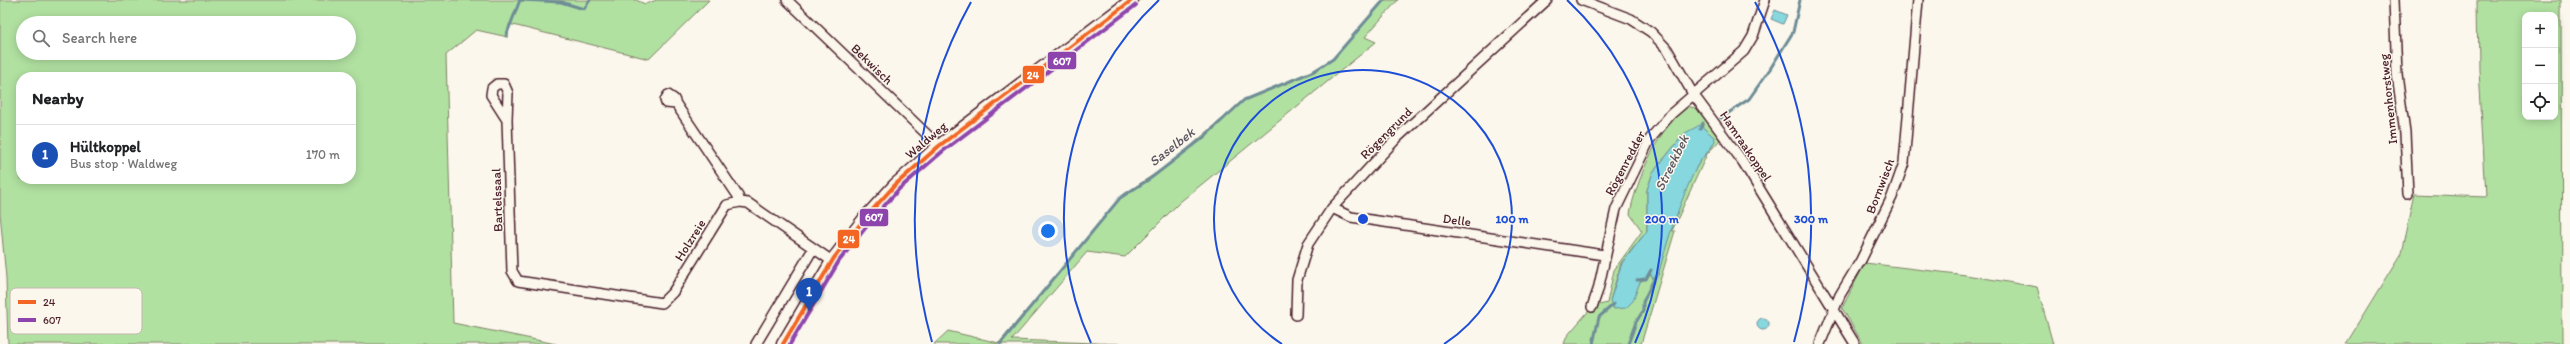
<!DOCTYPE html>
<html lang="en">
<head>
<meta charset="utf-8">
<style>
  :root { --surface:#fff; --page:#f2f2f2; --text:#202124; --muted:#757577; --line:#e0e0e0; --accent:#d1495b }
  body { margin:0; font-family:Itim,sans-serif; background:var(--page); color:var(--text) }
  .controls { position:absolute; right:12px; top:12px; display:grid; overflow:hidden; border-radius:8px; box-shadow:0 2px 10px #0003 }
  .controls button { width:36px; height:36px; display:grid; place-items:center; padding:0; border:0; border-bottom:1px solid var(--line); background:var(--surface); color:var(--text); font:20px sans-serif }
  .you { position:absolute; left:1048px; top:231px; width:14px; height:14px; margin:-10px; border:3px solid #fff; border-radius:50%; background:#1a73e8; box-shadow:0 0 0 6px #1a73e833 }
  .badge { display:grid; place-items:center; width:26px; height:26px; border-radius:50%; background:var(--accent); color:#fff; font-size:13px; font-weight:700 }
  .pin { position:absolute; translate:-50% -33px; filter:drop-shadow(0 1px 2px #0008) }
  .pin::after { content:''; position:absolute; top:21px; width:14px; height:12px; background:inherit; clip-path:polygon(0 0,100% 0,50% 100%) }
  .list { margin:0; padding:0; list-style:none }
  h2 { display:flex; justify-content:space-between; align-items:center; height:52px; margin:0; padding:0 16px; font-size:17px }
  h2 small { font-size:13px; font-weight:400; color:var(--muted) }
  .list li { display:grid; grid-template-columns:26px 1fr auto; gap:12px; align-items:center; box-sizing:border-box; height:60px; padding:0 16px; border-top:1px solid var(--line) }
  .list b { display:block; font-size:15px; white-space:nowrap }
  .list p { margin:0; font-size:13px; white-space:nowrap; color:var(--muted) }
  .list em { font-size:13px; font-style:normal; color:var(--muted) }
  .icon { flex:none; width:22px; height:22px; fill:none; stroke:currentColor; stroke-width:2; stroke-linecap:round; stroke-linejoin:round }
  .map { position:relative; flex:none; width:2570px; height:344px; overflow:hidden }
  .search { position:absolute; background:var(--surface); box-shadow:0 2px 10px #0003; left:16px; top:16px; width:340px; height:44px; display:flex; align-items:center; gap:10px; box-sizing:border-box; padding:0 14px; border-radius:22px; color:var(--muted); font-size:15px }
  .panel { position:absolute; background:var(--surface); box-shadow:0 2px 10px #0003; left:16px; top:72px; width:340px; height:112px; border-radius:16px }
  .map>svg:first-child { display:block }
  .green { fill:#b1e1a1; stroke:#7e8066; fill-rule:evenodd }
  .water { fill:#86d7de; stroke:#6e8d96 }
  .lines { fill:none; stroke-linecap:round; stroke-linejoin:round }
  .stream { stroke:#6e8d96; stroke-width:3 }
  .minor-casing { stroke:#4a1f2b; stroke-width:12 }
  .secondary-casing { stroke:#4a1f2b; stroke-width:15 }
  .minor { stroke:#fbf7ec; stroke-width:9 }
  .secondary { stroke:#fbf7ec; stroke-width:12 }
  .bus-1-casing { stroke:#fbf7ec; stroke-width:7 }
  .bus-2-casing { stroke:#fbf7ec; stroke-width:7 }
  .bus-1 { stroke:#f26522; stroke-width:4 }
  .bus-2 { stroke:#8e44ad; stroke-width:4 }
  .ring { fill:none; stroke:#1d4ed8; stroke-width:2 }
  .labels { text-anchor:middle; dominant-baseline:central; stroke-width:3; stroke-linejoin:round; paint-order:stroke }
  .street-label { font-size:13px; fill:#4a1f2b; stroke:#fbf7ec }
  .water-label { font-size:14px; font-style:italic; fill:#5c5661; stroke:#fbf7ec }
  .key { fill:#fbf7ec; stroke:#c6b6b2; stroke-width:1 }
  .key-label { font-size:11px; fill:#4a1f2b }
  .centre { fill:#1d4ed8; stroke:#fbf7ec; stroke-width:2 }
  .ring-label { font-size:12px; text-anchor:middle; font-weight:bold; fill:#1d4ed8; stroke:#fbf7ec; stroke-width:3; stroke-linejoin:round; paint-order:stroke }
  .line-badge { stroke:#fbf7ec; stroke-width:1.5 }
  .badge-label { font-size:11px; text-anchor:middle; font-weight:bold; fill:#fff }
</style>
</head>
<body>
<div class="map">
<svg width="2570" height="344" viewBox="0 0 2570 344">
  <rect width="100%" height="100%" fill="#fbf7ec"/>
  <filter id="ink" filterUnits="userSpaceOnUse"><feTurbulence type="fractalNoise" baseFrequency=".025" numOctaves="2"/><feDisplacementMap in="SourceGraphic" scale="8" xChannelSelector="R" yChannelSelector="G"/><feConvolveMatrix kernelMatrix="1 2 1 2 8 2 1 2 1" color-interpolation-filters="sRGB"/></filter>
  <g filter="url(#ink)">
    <path class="green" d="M 0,0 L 636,0 L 645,4 L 657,0 L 709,0 L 649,59 L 509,24 L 508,37 L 476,30 L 446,55 L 453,323 L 556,344 L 8,344 L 6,278 L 0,213 ZM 23,23 L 349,23 L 349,53 L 23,53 ZM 21,77 L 351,77 L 351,179 L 21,179 Z
      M 1384,0 L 1398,0 L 1365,37 L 1376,42 L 1180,202 L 1125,257 L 1087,252 L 1012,340 L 1123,344 L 934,344 L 948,331 L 999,343 L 1124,194 L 1170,164 L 1244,100 L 1298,79 L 1327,63 L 1337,55 Z
      M 2478,0 L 2561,0 L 2562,344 L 2346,344 L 2402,253 L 2415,194 L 2486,197 L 2479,70 ZM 2525,15 L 2555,15 L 2555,117 L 2525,117 Z
      M 1687,107 C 1704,105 1713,128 1720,140 L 1707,154 L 1672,231 L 1675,231 L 1641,344 L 1564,344 L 1567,336 L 1592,307 L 1607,303 L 1614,270 L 1642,231 L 1630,214 C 1634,187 1661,120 1687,107 ZM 1705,129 L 1708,132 L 1712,147 C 1685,172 1668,239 1658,275 L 1650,272 L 1614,309 L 1610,301 L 1621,263 L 1647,231 L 1647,190 L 1653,172 L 1685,133 Z
      M 1865,263 L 1966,275 L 2037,287 L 2053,344 L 1863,344 L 1842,308 Z"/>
    <path class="water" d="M 1775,10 L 1787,15 L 1783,24 L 1771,19 Z
      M 1700,125 L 1714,137 L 1715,141 C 1711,150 1702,157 1697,166 C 1680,201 1668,238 1658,275 L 1654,280 L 1650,273 L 1648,277 L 1641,279 L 1633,301 L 1626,308 L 1614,309 L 1610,301 L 1622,263 L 1647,231 L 1647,190 L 1653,172 L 1685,133 Z
      M1757 324a6 6 0 1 1 12 0a6 6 0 1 1-12 0Z"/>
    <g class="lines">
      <path class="stream" d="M 506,36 L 520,0 L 561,2 L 584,9 L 590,0
        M 1721,118 L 1749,99 L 1770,69 L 1793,32 L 1800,0
        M 1700,129 L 1703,123
        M 1637,280 L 1646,279 L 1651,270
        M 1000,344 L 1120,198 L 1151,178 L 1203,138 L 1244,100 L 1314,71 L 1333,59 L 1384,0
        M 1593,344 L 1599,317 L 1614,304
        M 1628,344 L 1636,322 L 1643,311 L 1643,302 L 1655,277"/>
      <g class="minor-casing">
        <path id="minor" d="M 787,0 L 939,146
          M 1581,0 L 1631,19 L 1651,32 L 1667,49 L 1693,94 L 1743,162 L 1855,344
          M 2394,0 L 2397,74 L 2405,133 L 2408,194
          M 497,84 L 504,84 L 508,93 L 507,120 L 491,95 L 492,88 Z
          M 668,95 L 674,99 L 676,104 L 666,103 L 665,100 Z
          M 676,104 L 738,196 L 740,202
          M 507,120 L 512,271 L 518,281 L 662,303 L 673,292 L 727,205 L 740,202 L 748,203 L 832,261
          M 1332,208 L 1351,217 L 1604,255
          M 1592,307 L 1598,290 L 1616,209 L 1650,139 L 1671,114 L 1744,51 L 1753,36 L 1765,0
          M 1296,315 L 1297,280 L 1308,244 L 1332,208 L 1398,137 L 1547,0
          M 756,344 L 813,249
          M 1820,344 L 1840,295 L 1861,260 L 1892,197 L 1904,163 L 1918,0"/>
      </g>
      <g class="secondary-casing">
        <path id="secondary" d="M 783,344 L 834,258 L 865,218 L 895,185 L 939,146 L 1132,0"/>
      </g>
      <use href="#minor" class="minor"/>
      <use href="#secondary" class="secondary"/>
      <g class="bus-1-casing">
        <path id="bus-1" d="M 783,344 L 834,258 L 865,218 L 895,185 L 939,146 L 1132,0"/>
      </g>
      <g class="bus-2-casing">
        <path id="bus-2" d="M 790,344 L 839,261 L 870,222 L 899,189 L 943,151 L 1136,5"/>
      </g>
      <use href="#bus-1" class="bus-1"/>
      <use href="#bus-2" class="bus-2"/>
    </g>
  </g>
  <g class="ring">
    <path d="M1282 344A149 149 0 1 1 1444 344"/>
    <path d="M1091 343A299 299 0 0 1 1159 0M1567 0A299 299 0 0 1 1635 343"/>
    <path d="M932 342A448 448 0 0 1 971 2M1755 2A448 448 0 0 1 1794 342"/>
  </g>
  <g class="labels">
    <g class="street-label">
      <text transform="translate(872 64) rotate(44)">Bekwisch</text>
      <text transform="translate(2388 99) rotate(-96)">Immenhorstweg</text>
      <text transform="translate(1386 133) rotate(-45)">Rögengrund</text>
      <text transform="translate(926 140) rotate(-40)">Waldweg</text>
      <text transform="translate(1746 146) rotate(56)">Hamraakoppel</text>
      <text transform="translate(1625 163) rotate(-62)">Rögenredder</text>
      <text transform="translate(1880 186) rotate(-69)">Bornwisch</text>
      <text transform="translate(497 200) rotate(-92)">Bartelssaal</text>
      <text transform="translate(1457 220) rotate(8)">Delle</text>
      <text transform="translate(690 240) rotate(-58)">Holzreie</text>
    </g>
    <g class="water-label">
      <text transform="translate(1172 147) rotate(-38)">Saselbek</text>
      <text transform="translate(1672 163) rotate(-64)">Streekbek</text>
    </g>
  </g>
  <rect x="10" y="288" width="132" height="46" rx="6" class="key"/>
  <rect x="18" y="300" width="18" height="4" fill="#f26522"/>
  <rect x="18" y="318" width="18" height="4" fill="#8e44ad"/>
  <g class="key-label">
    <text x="43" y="306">24</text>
    <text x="43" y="324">607</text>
  </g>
  <circle cx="1363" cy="219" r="6" class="centre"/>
  <g class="ring-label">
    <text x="1512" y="223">100 m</text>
    <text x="1662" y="223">200 m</text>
    <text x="1811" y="223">300 m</text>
  </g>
  <g class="line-badge">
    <rect x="1047" y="51" width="30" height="19" rx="4" fill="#8e44ad"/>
    <rect x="1022" y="65" width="23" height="19" rx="4" fill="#f26522"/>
    <rect x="859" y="208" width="30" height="19" rx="4" fill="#8e44ad"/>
    <rect x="837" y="229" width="23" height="20" rx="4" fill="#f26522"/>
  </g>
  <g class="badge-label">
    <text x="1062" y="65">607</text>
    <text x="1033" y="79">24</text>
    <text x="874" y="221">607</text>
    <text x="849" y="243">24</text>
  </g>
</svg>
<div class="controls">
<button>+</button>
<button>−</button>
<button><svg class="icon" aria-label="locate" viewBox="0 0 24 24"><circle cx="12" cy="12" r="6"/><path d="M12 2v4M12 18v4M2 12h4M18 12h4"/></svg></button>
</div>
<div class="you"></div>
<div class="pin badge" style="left:809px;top:311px;background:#1a4fb4">1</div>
<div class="search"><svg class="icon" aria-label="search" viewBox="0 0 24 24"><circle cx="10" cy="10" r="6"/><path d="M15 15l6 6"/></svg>Search here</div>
<section class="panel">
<h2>Nearby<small></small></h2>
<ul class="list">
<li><span class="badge" style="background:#1a4fb4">1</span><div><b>Hültkoppel</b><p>Bus stop · Waldweg</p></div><em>170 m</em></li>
</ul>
</section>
</div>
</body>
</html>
